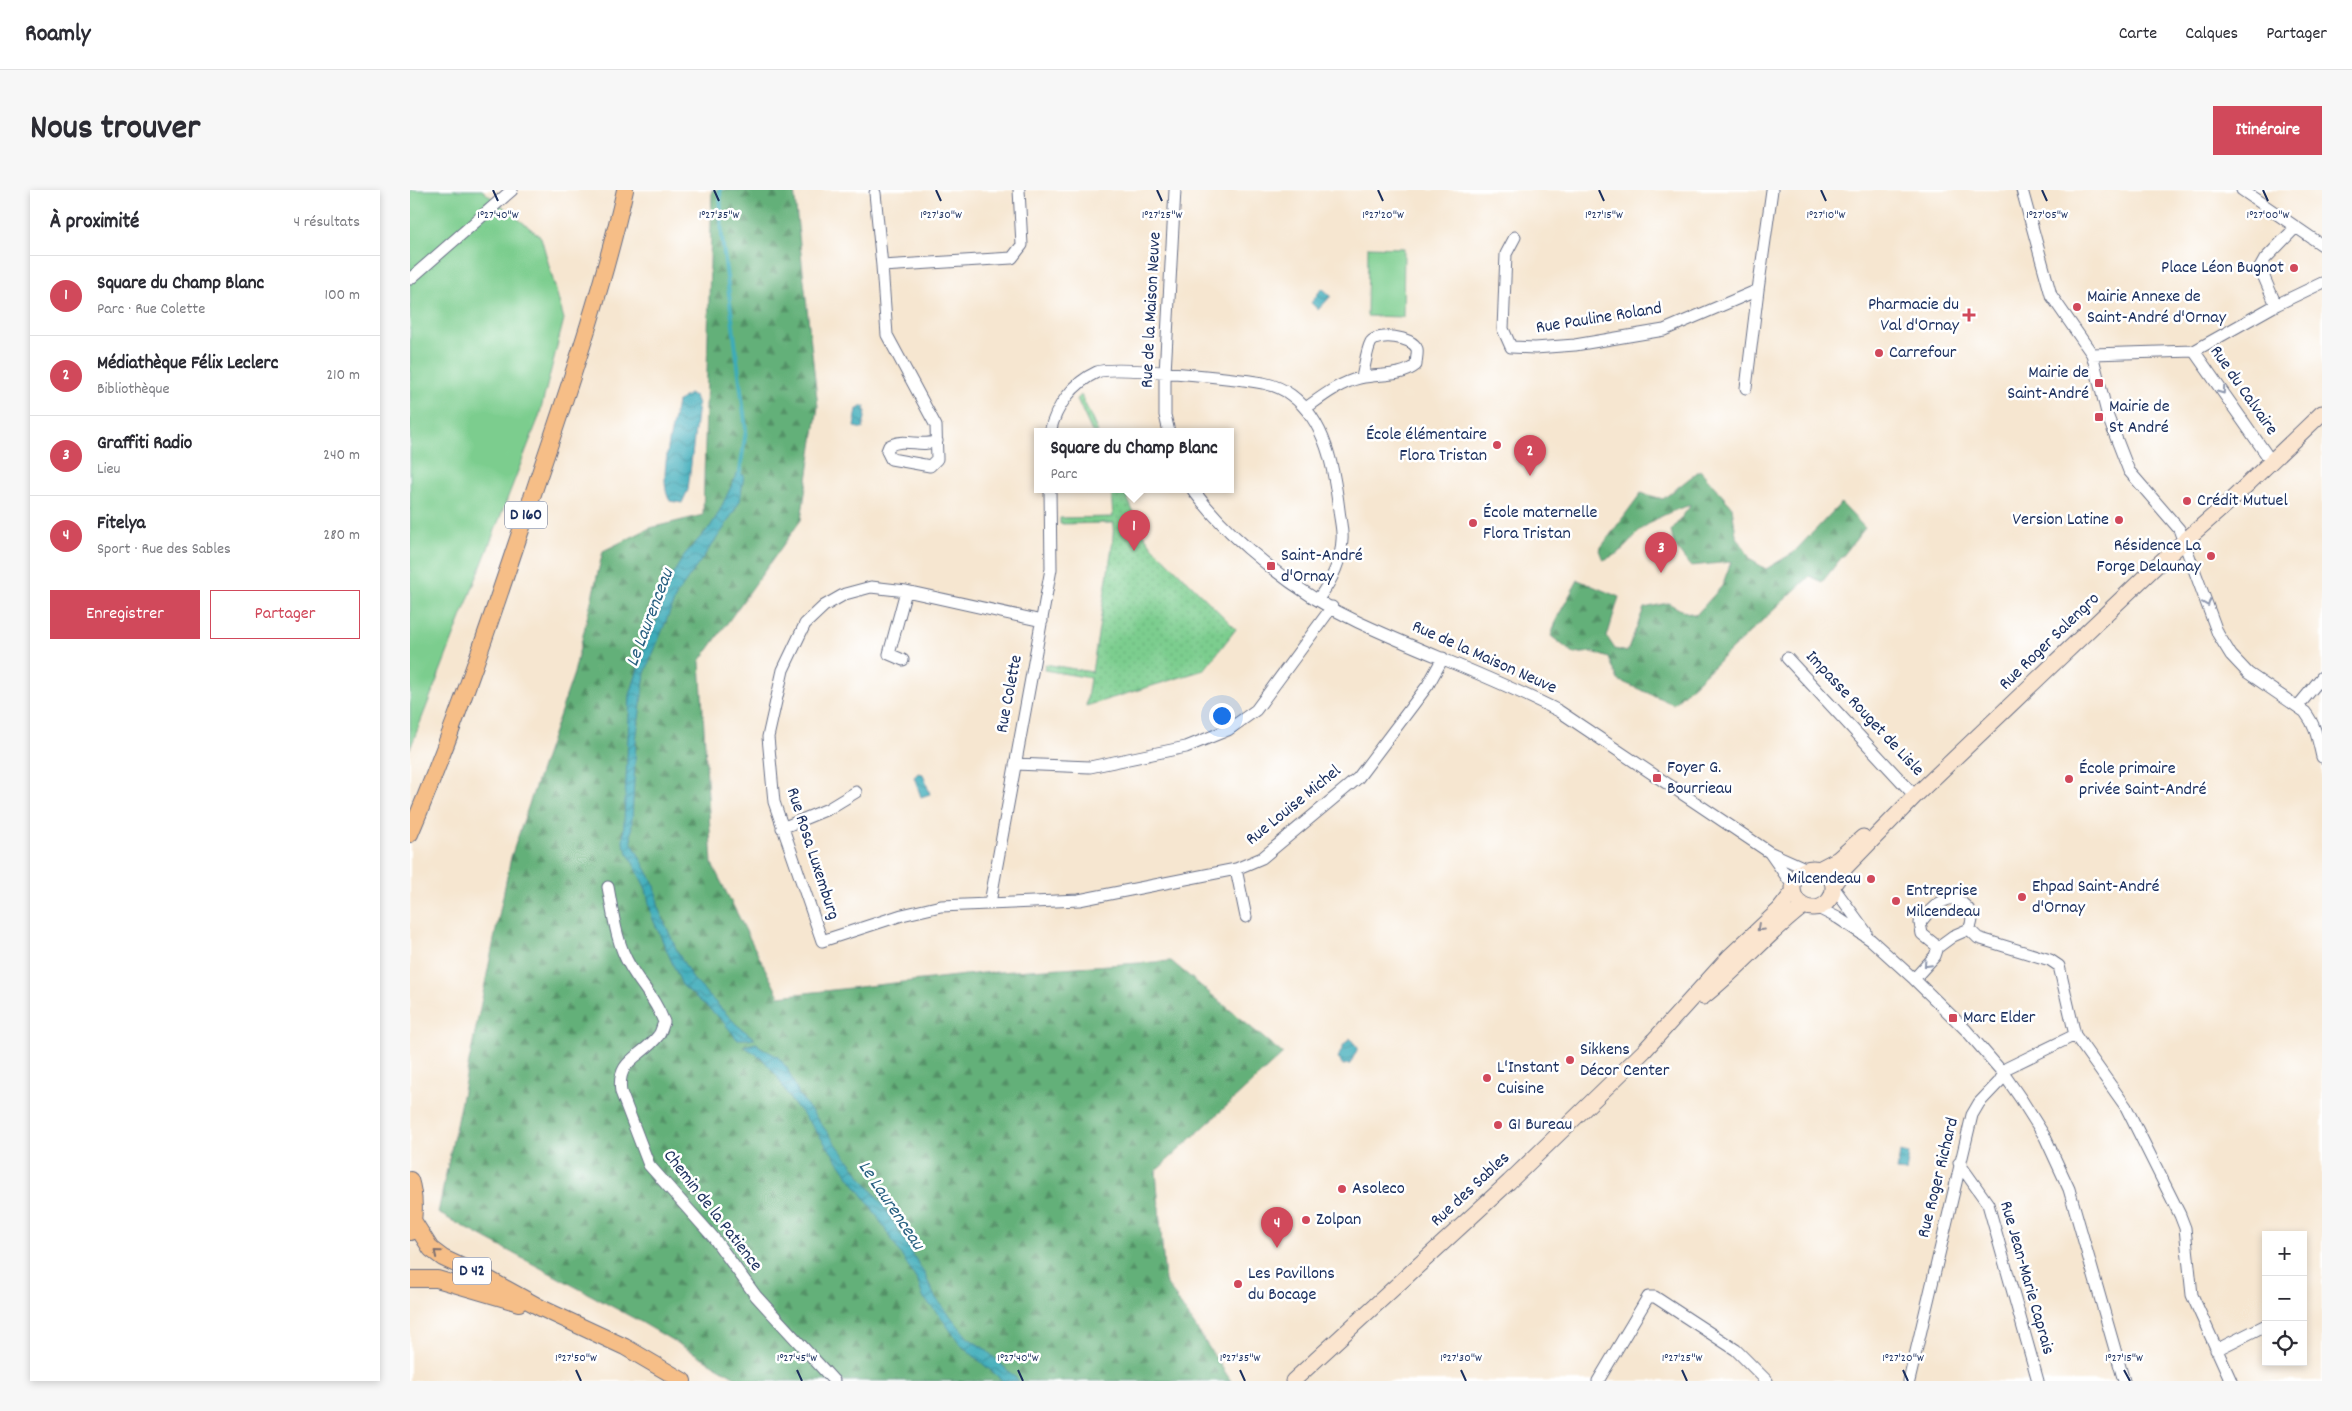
<!DOCTYPE html>
<html lang="fr">
<head>
<meta charset="utf-8">
<style>
  :root { --surface:#fff; --page:#f7f7f7; --text:#2b2b33; --muted:#7c7c81; --line:#e1e1e2; --accent:#d1495b }
  body { margin:0; font-family:Dekko,sans-serif; background:var(--page); color:var(--text) }
  .controls { position:absolute; right:15px; bottom:15px; display:grid; overflow:hidden; border-radius:0px; box-shadow:0 2px 8px #0003 }
  .controls button { width:45px; height:45px; display:grid; place-items:center; padding:0; border:0; border-bottom:1px solid var(--line); background:var(--surface); color:var(--text); font:25px sans-serif }
  .you { position:absolute; left:811px; top:525px; width:18px; height:18px; margin:-12px; border:4px solid #fff; border-radius:50%; background:#1a73e8; box-shadow:0 0 0 8px #1a73e833 }
  .badge { display:grid; place-items:center; width:32px; height:32px; border-radius:50%; background:var(--accent); color:#fff; font-size:16px; font-weight:700 }
  .pin { position:absolute; translate:-50% -41px; filter:drop-shadow(0 1px 2px #0008) }
  .pin::after { content:''; position:absolute; top:26px; width:18px; height:15px; background:inherit; clip-path:polygon(0 0,100% 0,50% 100%) }
  .popup { position:absolute; left:624px; top:238px; width:200px; height:65px; box-sizing:border-box; display:grid; place-content:center; border-radius:0px; background:var(--surface); filter:drop-shadow(0 1px 4px #0005); font-size:16px; white-space:nowrap; color:var(--muted) }
  .popup b { font-size:19px; color:var(--text) }
  .popup::after { content:''; position:absolute; left:50%; top:100%; margin-left:-10px; border:10px solid transparent; border-top-color:var(--surface) }
  .list { margin:0; padding:0; list-style:none }
  h2 { display:flex; justify-content:space-between; align-items:center; height:65px; margin:0; padding:0 20px; font-size:21px }
  h2 small { font-size:16px; font-weight:400; color:var(--muted) }
  .list li { display:grid; grid-template-columns:32px 1fr auto; gap:15px; align-items:center; box-sizing:border-box; height:80px; padding:0 20px; border-top:1px solid var(--line) }
  .list b { display:block; font-size:19px; white-space:nowrap }
  .list p { margin:0; font-size:16px; white-space:nowrap; color:var(--muted) }
  .list em { font-size:16px; font-style:normal; color:var(--muted) }
  .actions { display:flex; gap:10px; padding:15px 20px }
  .actions a { flex:1; padding:11px 0; border:1px solid var(--accent); border-radius:0px; text-align:center; font-size:18px; color:var(--accent) }
  .actions .main { background:var(--accent); color:#fff }
  .icon { flex:none; width:28px; height:28px; fill:none; stroke:currentColor; stroke-width:2; stroke-linecap:round; stroke-linejoin:round }
  .map { position:relative; flex:none; width:1912px; height:1191px; overflow:hidden; border-radius:0px }
  header { display:flex; align-items:center; gap:30px; box-sizing:border-box; height:70px; padding:0 25px; background:var(--surface); border-bottom:1px solid var(--line) }
  header strong { font-size:24px }
  nav { display:flex; gap:28px; margin-inline-start:auto; font-size:18px }
  .intro { display:flex; align-items:center; justify-content:space-between; box-sizing:border-box; height:120px; padding:0 30px }
  h1 { margin:0; font-size:35px }
  .button { padding:12px 22px; border-radius:0px; background:var(--accent); color:#fff; font-size:18px; font-weight:700 }
  main { display:flex; gap:30px; padding:0 30px }
  aside { flex:1; background:var(--surface); border-radius:0px; box-shadow:0 2px 8px #0003 }
  .map>svg:first-child { display:block }
  .green { fill:#7bcd8e; stroke:#4b7e76 }
  .forest { fill:url(#forest-firs); stroke:#40706c }
  .park { fill:url(#park-dots); stroke:#4b7e76 }
  .water { fill:url(#water-waves); stroke:#2c6e8c }
  .lines { fill:none; stroke-linecap:round; stroke-linejoin:round }
  .stream { stroke:#3dacb9; stroke-width:4 }
  .minor-casing { stroke:#686f86; stroke-width:13 }
  .secondary-casing { stroke:#686f86; stroke-width:17 }
  .primary-casing { stroke:#686f86; stroke-width:18 }
  .minor { stroke:#fff; stroke-width:11 }
  .secondary { stroke:#fbe5cf; stroke-width:15 }
  .primary { stroke:#f6be87; stroke-width:16 }
  .oneway { stroke:#8d97ae }
  .oneway2 { stroke:#8b8a96 }
  .oneway3 { stroke:#7e6f70 }
  .ticks { fill:none; stroke:#1b2f5e; stroke-width:2 }
  .poi-dot { fill:#d1495b; stroke:#fff; stroke-width:2 }
  .labels { text-anchor:middle; dominant-baseline:central; stroke-width:5; stroke-linejoin:round; paint-order:stroke }
  .shield { fill:#fff; stroke:#5f6d8e; stroke-width:1 }
  .shield-label { font-size:16px; font-weight:bold; fill:#1b2f5e }
  .poi-label { font-size:18px; fill:#1b2f5e; stroke:#fff; text-anchor:start }
  .street-label { font-size:18px; fill:#1b2f5e; stroke:#fff }
  .water-label { font-size:19px; font-style:italic; fill:#296182; stroke:#fff }
  .ticks-label { font-size:12px; text-anchor:middle; fill:#1b2f5e; stroke:#fff; stroke-width:5; stroke-linejoin:round; paint-order:stroke }
</style>
</head>
<body>
<header>
<strong>Roamly</strong>
<nav><a>Carte</a><a>Calques</a><a>Partager</a></nav>
</header>
<div class="intro"><h1>Nous trouver</h1><a class="button">Itinéraire</a></div>
<main>
<aside>
<h2>À proximité<small>4 résultats</small></h2>
<ul class="list">
<li><span class="badge">1</span><div><b>Square du Champ Blanc</b><p>Parc · Rue Colette</p></div><em>100 m</em></li>
<li><span class="badge">2</span><div><b>Médiathèque Félix Leclerc</b><p>Bibliothèque</p></div><em>210 m</em></li>
<li><span class="badge">3</span><div><b>Graffiti Radio</b><p>Lieu</p></div><em>240 m</em></li>
<li><span class="badge">4</span><div><b>Fitelya</b><p>Sport · Rue des Sables</p></div><em>280 m</em></li>
</ul>
<div class="actions"><a class="main">Enregistrer</a><a>Partager</a></div>
</aside>
<div class="map">
<svg width="1912" height="1191" viewBox="0 0 1912 1191">
  <defs>
    <pattern id="forest-firs" width="22" height="20" patternUnits="userSpaceOnUse" patternTransform="scale(1.25)"><rect width="22" height="20" fill="#64b079"/><path d="M5 1l3.5 6h-7zM16 11l3.5 6h-7z" fill="#529066"/></pattern>
    <pattern id="park-dots" width="8" height="8" patternUnits="userSpaceOnUse" patternTransform="scale(1.25)"><rect width="8" height="8" fill="#7bcd8e"/><path d="M2 2h.1M6 6h.1" fill="none" stroke="#6ab07d" stroke-width="1.8" stroke-linecap="round"/></pattern>
    <pattern id="water-waves" width="16" height="10" patternUnits="userSpaceOnUse" patternTransform="scale(1.25)"><rect width="16" height="10" fill="#3dacb9"/><path d="M0 5q4-4 8 0t8 0" fill="none" stroke="#328c9a"/></pattern>
  </defs>
  <rect width="100%" height="100%" fill="#fff"/>
  <filter id="ink" filterUnits="userSpaceOnUse"><feTurbulence type="fractalNoise" baseFrequency=".02" numOctaves="2"/><feDisplacementMap in="SourceGraphic" scale="10" xChannelSelector="R" yChannelSelector="G"/><feConvolveMatrix kernelMatrix="1 2 1 2 8 2 1 2 1" color-interpolation-filters="sRGB"/></filter>
  <filter id="wash" filterUnits="userSpaceOnUse"><feTurbulence type="fractalNoise" baseFrequency=".0096" numOctaves="4" result="noise"/><feDisplacementMap in="SourceGraphic" scale="20" xChannelSelector="R" yChannelSelector="G"/><feGaussianBlur stdDeviation="1.12" result="paint"/><feColorMatrix in="noise" values="0 0 0 0 0 0 0 0 0 0 0 0 0 0 0 0 0 1.4 0 .05"/><feComposite in="paint" operator="in"/></filter>
  <g filter="url(#wash)">
    <rect width="100%" height="100%" fill="#f6e6d0"/>
    <path class="green" d="M 0,0 L 72,0 L 131,47 L 154,129 L 129,227 L 0,559 Z
      M 958,57 L 994,58 L 993,127 L 957,126 Z"/>
    <path class="forest" d="M 302,0 L 384,0 L 408,217 L 391,330 L 290,471 L 302,674 L 369,806 L 573,783 L 761,771 L 873,864 L 746,981 L 755,1091 L 821,1191 L 332,1191 L 231,1132 L 28,1023 L 101,667 L 164,483 L 193,361 L 240,338 L 293,325 Z
      M 1290,280 L 1322,317 L 1326,345 L 1341,370 L 1356,379 L 1383,363 L 1431,313 L 1455,338 L 1412,392 L 1400,386 L 1263,514 L 1208,490 L 1199,468 L 1182,462 L 1164,464 L 1141,446 L 1148,426 L 1168,390 L 1209,407 L 1197,447 L 1205,459 L 1217,462 L 1234,418 L 1258,413 L 1273,421 L 1286,425 L 1312,396 L 1321,372 L 1280,376 L 1264,355 L 1261,341 L 1281,315 C 1264,320 1246,327 1232,339 C 1217,353 1214,363 1193,370 L 1189,360 L 1231,303 L 1253,309 Z"/>
    <path class="park" d="M 671,205 L 688,242 L 682,242 L 667,209 Z
      M 701,300 L 714,300 L 731,340 L 742,356 L 826,439 L 794,480 L 676,516 L 680,488 L 634,480 L 635,474 L 682,482 L 702,357 L 704,333 L 650,334 L 650,328 L 703,327 Z"/>
    <path class="water" d="M 912,98 L 921,106 L 908,120 L 901,113 Z
      M 279,204 L 285,206 L 288,214 L 278,300 L 272,313 L 260,311 C 247,292 263,236 267,212 Z
      M 450,216 L 455,217 L 454,220 L 456,221 L 453,239 L 444,237 L 447,219 L 449,219 Z
      M 327,284 L 334,285 L 330,311 L 314,338 L 267,404 L 235,483 L 226,551 L 221,651 L 245,696 L 249,720 L 268,763 L 283,789 L 327,835 L 345,849 L 327,849 L 312,830 L 272,795 L 242,727 L 236,699 L 213,653 L 220,505 L 235,456 L 250,423 L 254,405 L 263,384 L 275,364 L 300,337 L 308,324 Z
      M 508,583 L 513,584 L 520,604 L 511,607 L 504,587 Z
      M 940,848 L 948,858 L 940,874 L 933,875 L 928,868 L 934,854 Z
      M 347,853 L 349,856 L 368,867 L 377,878 L 389,905 L 475,1018 L 514,1083 L 525,1107 L 558,1148 L 575,1159 L 609,1191 L 593,1191 L 551,1155 L 530,1126 L 513,1107 L 508,1092 L 462,1018 L 401,934 L 382,912 L 367,886 L 351,867 L 333,856 Z
      M 1490,962 L 1499,964 L 1496,982 L 1487,981 Z"/>
    <g class="lines">
      <path class="stream" d="M 310,0 L 312,48 L 336,240 L 329,288"/>
    </g>
  </g>
  <g filter="url(#ink)">
    <g class="lines">
      <g class="minor-casing">
        <path id="minor" d="M 1612,0 L 1641,105 L 1682,164 L 1698,227 L 1719,281 L 1769,339 L 1808,444 L 1821,465 L 1838,483 L 1895,522 C 1906,536 1908,550 1912,567
          M 1832,0 L 1912,55
          M 465,3 L 472,76
          M 1105,47 L 1096,64 L 1093,139 L 1101,157 L 1125,158 L 1165,155 L 1254,140 L 1348,100 L 1362,0
          M 0,89 L 102,0
          M 1866,115 L 1850,78 L 1855,69 L 1886,37
          M 1784,161 L 1861,271
          M 1682,164 L 1784,161 L 1866,115 L 1912,93
          M 1336,198 L 1348,100
          M 896,218 C 913,206 929,193 950,188 C 969,183 990,188 1006,175 C 1006,170 1008,163 1007,159 C 1002,146 968,143 961,152 C 956,161 955,177 952,187
          M 640,242 C 646,216 663,193 687,182 C 703,175 830,189 853,193 C 863,195 873,199 881,205 C 916,231 924,279 929,320 C 930,330 933,341 932,350 C 931,372 921,392 908,409
          M 759,242 L 755,225 L 755,183 L 765,0
          M 527,251 C 510,258 494,247 479,256 L 477,261 L 481,269 L 520,276 L 527,269 L 526,236 L 477,145 L 472,76 L 602,68 L 612,55 L 609,0
          M 783,300 C 822,352 888,404 948,432 C 1014,463 1083,487 1149,521 L 1359,662 L 1397,679
          M 632,431 L 496,401 L 461,397 L 435,404 L 414,416 L 395,434 L 373,480 L 358,547 L 364,612 L 412,751 L 492,725 L 531,716 L 669,710 L 826,679 L 852,668 L 948,588 L 1018,495 L 1033,468
          M 1377,468 L 1505,606
          M 493,470 L 479,464 L 496,401
          M 1888,516 L 1912,487
          M 605,574 L 680,577 L 776,557 L 818,540 L 846,520 L 922,417
          M 372,638 L 418,619 L 446,602
          M 1360,663 L 1383,696
          M 826,679 L 836,727
          M 198,697 C 203,723 206,753 220,776 C 232,797 245,808 254,832 C 252,837 251,843 248,846 C 231,868 206,869 211,902 L 239,975 L 303,1047 L 346,1106 L 424,1191
          M 1424,698 L 1456,742
          M 1544,708 C 1557,715 1567,724 1559,739 L 1543,746 L 1528,757 L 1512,744 L 1510,733 C 1519,721 1528,710 1544,708 Z
          M 580,713 L 641,379 L 640,300
          M 1408,718 L 1428,728 L 1461,750 L 1504,789 L 1556,840 L 1593,883 L 1611,909 L 1635,947 L 1659,999 L 1714,1191
          M 1559,739 L 1568,748 L 1640,770 L 1649,776 L 1665,845 L 1716,917 L 1770,1025 L 1775,1038 L 1782,1105 L 1821,1191
          M 1504,789 L 1525,766 L 1528,757
          M 1549,973 L 1578,1014 L 1628,1191
          M 1806,1160 L 1856,1135
          M 1188,1191 L 1238,1107 L 1245,1107 L 1326,1160 L 1357,1191
          M 1499,1191 L 1562,925 L 1569,913 L 1589,892 L 1597,878 L 1665,845"/>
      </g>
      <g class="secondary-casing">
        <path id="secondary" d="M1383 698a20 20 0 1 1 40 0a20 20 0 1 1-40 0Z
          M 1409,679 L 1428,669 L 1453,647
          M 1424,694 L 1436,677 L 1505,606 L 1745,377 L 1820,311 L 1912,223
          M 1293,807 C 1329,779 1358,743 1394,716
          M 883,1191 L 1099,992 L 1234,861 L 1319,767 L 1369,720 L 1383,702"/>
      </g>
      <g class="primary-casing">
        <path id="primary" d="M 0,644 C 49,528 88,409 128,289 C 160,194 193,98 215,0
          M 0,990 C 5,1006 5,1026 1,1042
          M 4,1032 L 21,1059 L 33,1068 L 80,1090 L 131,1118 L 215,1157 L 273,1191
          M 0,1089 L 27,1089 L 109,1113"/>
      </g>
      <use href="#minor" class="minor"/>
      <use href="#secondary" class="secondary"/>
      <use href="#primary" class="primary"/>
    </g>
    <defs><path id="oneway-chevron" d="M-2-3.5L2.5 0L-2 3.5" fill="none" stroke-width="1.6" stroke-linecap="round" stroke-linejoin="round" transform="scale(1.25)"/></defs>
    <g class="oneway">
      <use href="#oneway-chevron" transform="translate(1812 201) rotate(55)"/>
      <use href="#oneway-chevron" transform="translate(1797 413) rotate(69)"/>
      <use href="#oneway-chevron" transform="translate(1517 774) rotate(133)"/>
    </g>
    <use class="oneway2" href="#oneway-chevron" transform="translate(1350 738) rotate(137)"/>
    <use class="oneway3" href="#oneway-chevron" transform="translate(27 1063) rotate(-141)"/>
  </g>
  <path class="ticks" d="M 83,0 L 88,11M 304,0 L 309,11M 526,0 L 531,11M 747,0 L 752,11M 968,0 L 973,11M 1189,0 L 1194,11M 1411,0 L 1416,11M 1632,0 L 1637,11M 1853,0 L 1858,11M 166,1180 L 171,1191M 387,1180 L 392,1191M 608,1180 L 613,1191M 830,1180 L 835,1191M 1051,1180 L 1056,1191M 1272,1180 L 1277,1191M 1493,1180 L 1498,1191M 1714,1180 L 1720,1191"/>
  <g class="poi-dot">
    <circle cx="1884" cy="78" r="5"/>
    <circle cx="1667" cy="117" r="5"/>
    <path d="M1556.5 117.5h5v5h5v5h-5v5h-5v-5h-5v-5h5z"/>
    <circle cx="1469" cy="163" r="5"/>
    <rect x="1684" y="188" width="10" height="10" rx="2.5"/>
    <rect x="1684" y="222" width="10" height="10" rx="2.5"/>
    <circle cx="1087" cy="255" r="5"/>
    <circle cx="1777" cy="311" r="5"/>
    <circle cx="1709" cy="330" r="5"/>
    <circle cx="1063" cy="333" r="5"/>
    <circle cx="1801" cy="366" r="5"/>
    <rect x="856" y="371" width="10" height="10" rx="2.5"/>
    <rect x="1242" y="583" width="10" height="10" rx="2.5"/>
    <circle cx="1659" cy="589" r="5"/>
    <circle cx="1461" cy="689" r="5"/>
    <circle cx="1612" cy="707" r="5"/>
    <circle cx="1486" cy="711" r="5"/>
    <rect x="1538" y="823" width="10" height="10" rx="2.5"/>
    <circle cx="1160" cy="870" r="5"/>
    <circle cx="1077" cy="888" r="5"/>
    <circle cx="1088" cy="935" r="5"/>
    <circle cx="932" cy="999" r="5"/>
    <circle cx="896" cy="1030" r="5"/>
    <circle cx="828" cy="1094" r="5"/>
  </g>
  <g class="labels">
    <g class="shield">
      <rect x="95" y="311.5" width="42" height="27" rx="4"/>
      <rect x="43" y="1067.5" width="38" height="27" rx="4"/>
    </g>
    <g class="shield-label">
      <text x="116" y="325">D 160</text>
      <text x="62" y="1081">D 42</text>
    </g>
    <g class="poi-label">
      <text x="1874" y="78" text-anchor="end">Place Léon Bugnot</text>
      <text x="1677" y="107">Mairie Annexe de<tspan x="1677" dy="21">Saint-André d'Ornay</tspan></text>
      <text x="1549" y="115" text-anchor="end">Pharmacie du<tspan x="1549" dy="21">Val d'Ornay</tspan></text>
      <text x="1479" y="163">Carrefour</text>
      <text x="1679" y="183" text-anchor="end">Mairie de<tspan x="1679" dy="21">Saint-André</tspan></text>
      <text x="1699" y="217">Mairie de<tspan x="1699" dy="21">St André</tspan></text>
      <text x="1077" y="245" text-anchor="end">École élémentaire<tspan x="1077" dy="21">Flora Tristan</tspan></text>
      <text x="1787" y="311">Crédit Mutuel</text>
      <text x="1073" y="323">École maternelle<tspan x="1073" dy="21">Flora Tristan</tspan></text>
      <text x="1699" y="330" text-anchor="end">Version Latine</text>
      <text x="1791" y="356" text-anchor="end">Résidence La<tspan x="1791" dy="21">Forge Delaunay</tspan></text>
      <text x="871" y="366">Saint-André<tspan x="871" dy="21">d'Ornay</tspan></text>
      <text x="1257" y="578">Foyer G.<tspan x="1257" dy="21">Bourrieau</tspan></text>
      <text x="1669" y="579">École primaire<tspan x="1669" dy="21">privée Saint-André</tspan></text>
      <text x="1451" y="689" text-anchor="end">Milcendeau</text>
      <text x="1622" y="697">Ehpad Saint-André<tspan x="1622" dy="21">d'Ornay</tspan></text>
      <text x="1496" y="701">Entreprise<tspan x="1496" dy="21">Milcendeau</tspan></text>
      <text x="1553" y="828">Marc Elder</text>
      <text x="1170" y="860">Sikkens<tspan x="1170" dy="21">Décor Center</tspan></text>
      <text x="1087" y="878">L'Instant<tspan x="1087" dy="21">Cuisine</tspan></text>
      <text x="1098" y="935">G1 Bureau</text>
      <text x="942" y="999">Asoleco</text>
      <text x="906" y="1030">Zolpan</text>
      <text x="838" y="1084">Les Pavillons<tspan x="838" dy="21">du Bocage</tspan></text>
    </g>
    <g class="street-label">
      <text transform="translate(742 120) rotate(-87)">Rue de la Maison Neuve</text>
      <text transform="translate(1189 129) rotate(-9)">Rue Pauline Roland</text>
      <text transform="translate(1833 201) rotate(55)">Rue du Calvaire</text>
      <text transform="translate(1640 452) rotate(-44)">Rue Roger Salengro</text>
      <text transform="translate(1074 468) rotate(24)">Rue de la Maison Neuve</text>
      <text transform="translate(600 504) rotate(-79)">Rue Colette</text>
      <text transform="translate(1454 524) rotate(47)">Impasse Rouget de Lisle</text>
      <text transform="translate(884 616) rotate(-39)">Rue Louise Michel</text>
      <text transform="translate(402 664) rotate(72)">Rue Rosa Luxemburg</text>
      <text transform="translate(1529 988) rotate(-76)">Rue Roger Richard</text>
      <text transform="translate(1061 1000) rotate(-43)">Rue des Sables</text>
      <text transform="translate(302 1021) rotate(52)">Chemin de la Patience</text>
      <text transform="translate(1616 1088) rotate(74)">Rue Jean-Marie Caprais</text>
    </g>
    <g class="water-label">
      <text transform="translate(241 428) rotate(-69)">Le Laurenceau</text>
      <text transform="translate(480 1016) rotate(56)">Le Laurenceau</text>
    </g>
  </g>
  <g class="ticks-label">
    <text x="88" y="28">1°27'40"W</text>
    <text x="309" y="28">1°27'35"W</text>
    <text x="752" y="28">1°27'25"W</text>
    <text x="973" y="28">1°27'20"W</text>
    <text x="1416" y="28">1°27'10"W</text>
    <text x="1637" y="28">1°27'05"W</text>
    <text x="1858" y="28">1°27'00"W</text>
    <text x="531" y="28">1°27'30"W</text>
    <text x="1194" y="28">1°27'15"W</text>
    <text x="166" y="1171">1°27'50"W</text>
    <text x="387" y="1171">1°27'45"W</text>
    <text x="608" y="1171">1°27'40"W</text>
    <text x="830" y="1171">1°27'35"W</text>
    <text x="1051" y="1171">1°27'30"W</text>
    <text x="1272" y="1171">1°27'25"W</text>
    <text x="1493" y="1171">1°27'20"W</text>
    <text x="1714" y="1171">1°27'15"W</text>
  </g>
</svg>
<div class="controls">
<button>+</button>
<button>−</button>
<button><svg class="icon" aria-label="locate" viewBox="0 0 24 24"><circle cx="12" cy="12" r="6"/><path d="M12 2v4M12 18v4M2 12h4M18 12h4"/></svg></button>
</div>
<div class="you"></div>
<div class="pin badge" style="left:724px;top:361px">1</div>
<div class="popup"><b>Square du Champ Blanc</b>Parc</div>
<div class="pin badge" style="left:1120px;top:286px">2</div>
<div class="pin badge" style="left:1251px;top:383px">3</div>
<div class="pin badge" style="left:867px;top:1058px">4</div>
</div>
</main>
</body>
</html>
